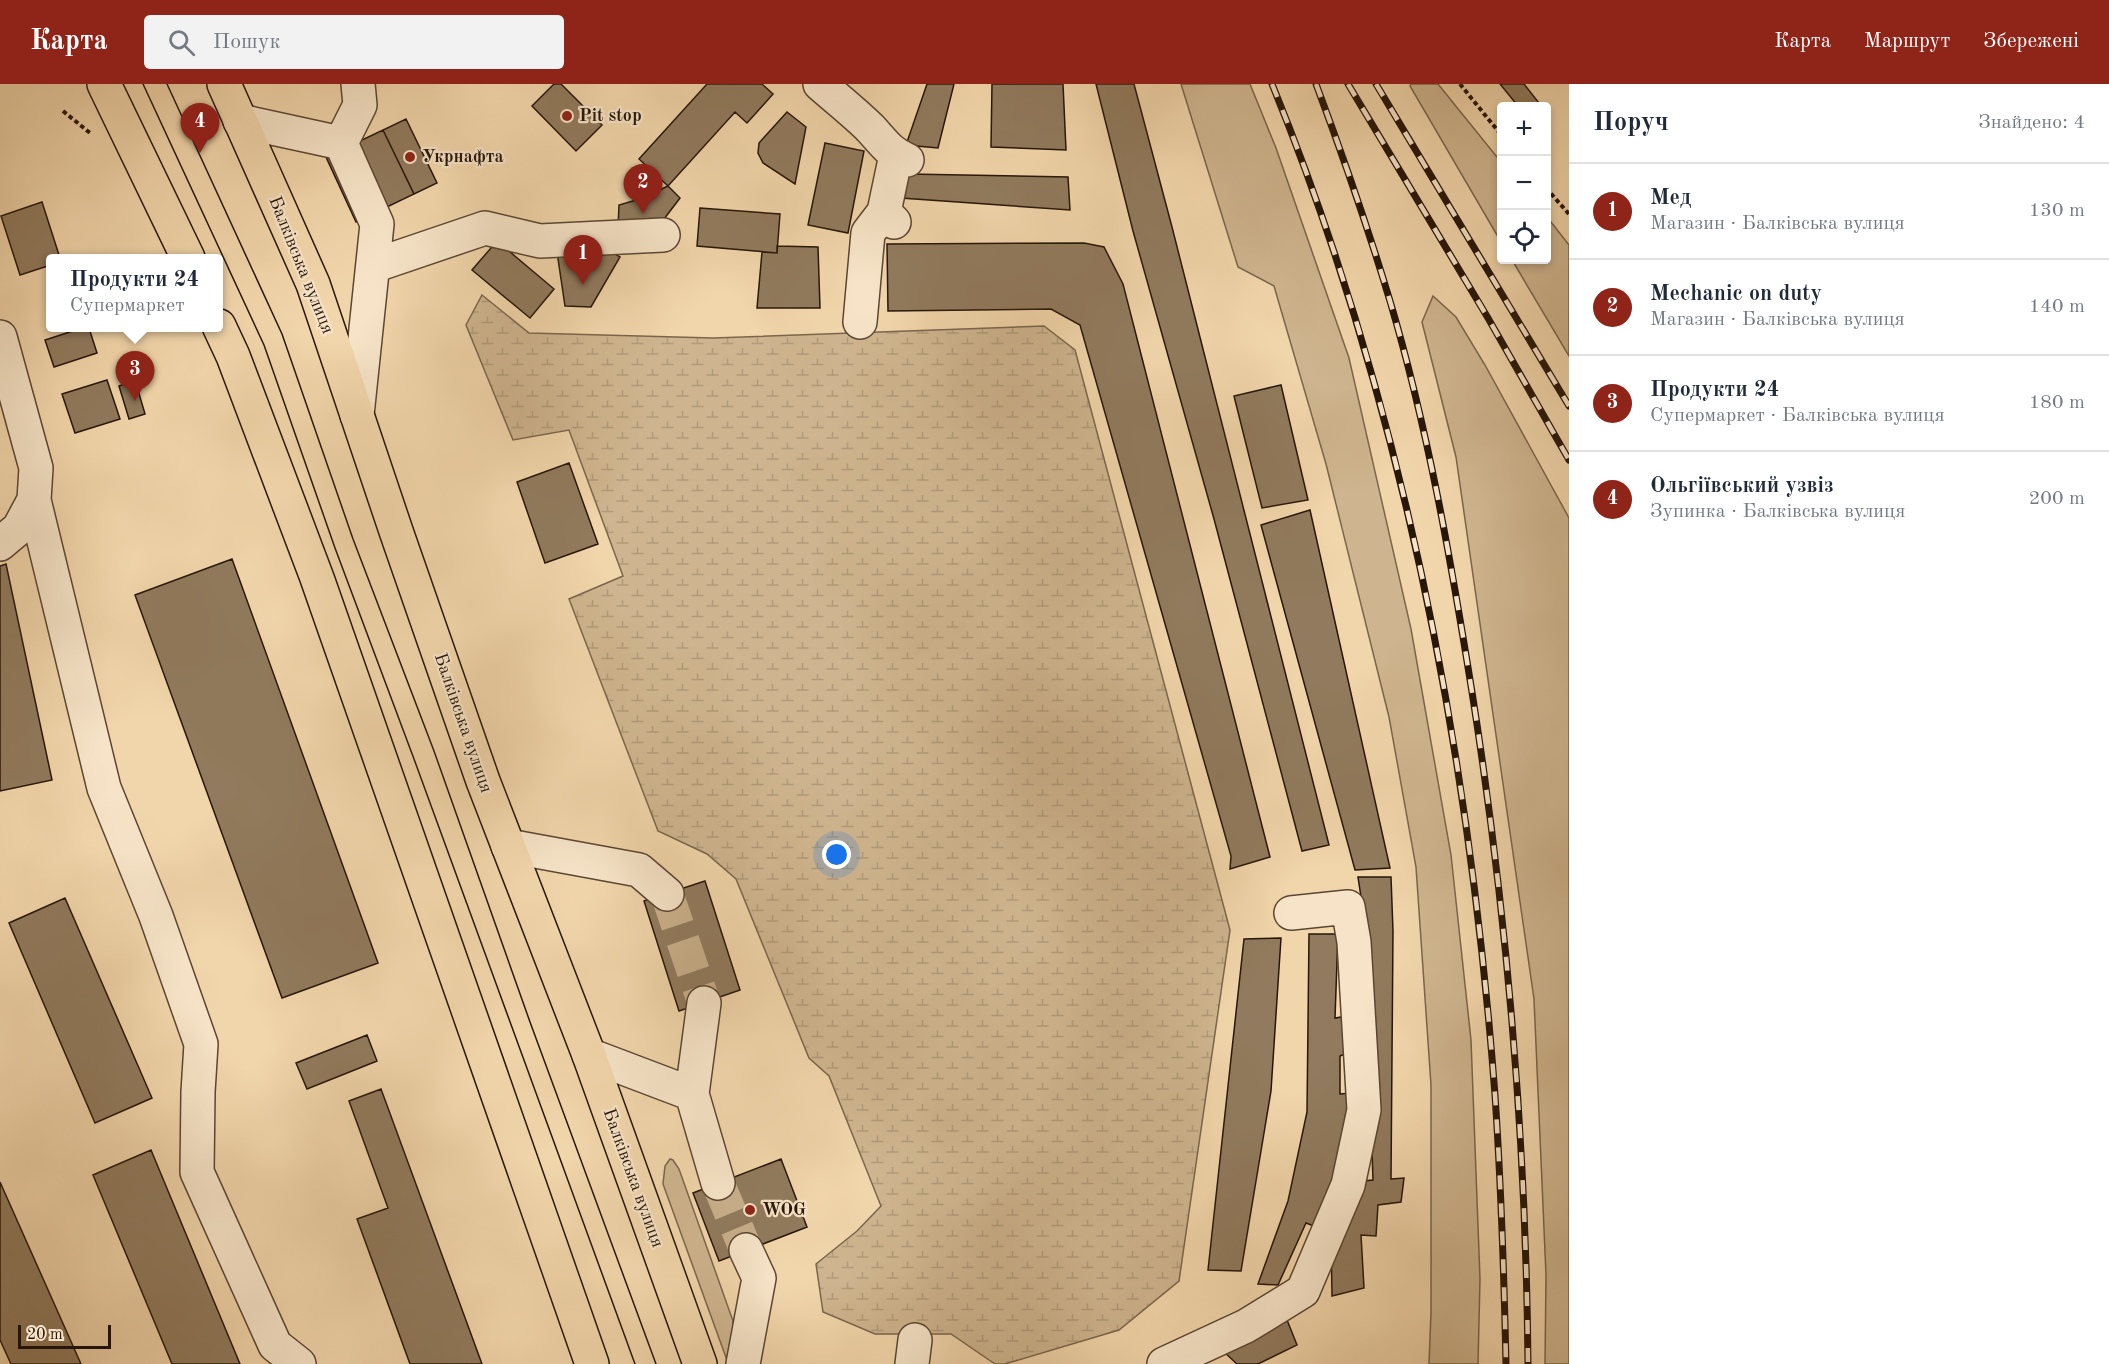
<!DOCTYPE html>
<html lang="uk">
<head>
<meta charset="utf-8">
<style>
  :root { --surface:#fff; --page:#f2f2f3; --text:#1f2937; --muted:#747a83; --line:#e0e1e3; --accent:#8f2418 }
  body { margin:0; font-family:"Old Standard TT",serif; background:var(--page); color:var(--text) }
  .controls { position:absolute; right:18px; top:18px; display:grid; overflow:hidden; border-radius:6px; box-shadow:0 3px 9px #0003 }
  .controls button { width:54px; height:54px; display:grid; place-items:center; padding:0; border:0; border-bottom:2px solid var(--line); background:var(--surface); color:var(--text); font:30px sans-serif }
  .scale { position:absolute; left:18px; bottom:15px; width:93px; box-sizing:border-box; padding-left:6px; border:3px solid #271609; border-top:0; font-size:16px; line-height:21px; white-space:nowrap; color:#271609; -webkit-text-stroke:4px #f7e4c8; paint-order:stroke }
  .you { position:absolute; left:837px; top:771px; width:21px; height:21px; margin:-15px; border:4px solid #fff; border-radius:50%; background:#1a73e8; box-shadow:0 0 0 9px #1a73e833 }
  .badge { display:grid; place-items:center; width:39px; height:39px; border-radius:50%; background:var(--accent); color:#fff; font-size:20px; font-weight:700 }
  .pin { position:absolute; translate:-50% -50px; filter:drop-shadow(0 2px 3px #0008) }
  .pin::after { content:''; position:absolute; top:32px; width:21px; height:18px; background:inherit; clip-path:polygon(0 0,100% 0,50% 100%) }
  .popup { position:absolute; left:46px; top:170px; width:177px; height:78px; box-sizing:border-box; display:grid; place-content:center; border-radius:6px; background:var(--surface); filter:drop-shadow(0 2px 4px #0005); font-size:20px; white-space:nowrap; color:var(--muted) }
  .popup b { font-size:22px; color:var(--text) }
  .popup::after { content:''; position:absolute; left:50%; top:100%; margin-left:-12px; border:12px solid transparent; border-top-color:var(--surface) }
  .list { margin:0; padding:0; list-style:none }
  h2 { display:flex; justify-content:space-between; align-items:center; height:78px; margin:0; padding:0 24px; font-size:26px }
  h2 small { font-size:20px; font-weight:400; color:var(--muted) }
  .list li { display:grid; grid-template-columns:39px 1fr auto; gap:18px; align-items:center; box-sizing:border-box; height:96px; padding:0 24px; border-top:2px solid var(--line) }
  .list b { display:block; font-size:22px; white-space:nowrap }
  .list p { margin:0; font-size:20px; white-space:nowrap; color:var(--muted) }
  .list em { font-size:20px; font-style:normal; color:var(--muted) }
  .icon { flex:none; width:33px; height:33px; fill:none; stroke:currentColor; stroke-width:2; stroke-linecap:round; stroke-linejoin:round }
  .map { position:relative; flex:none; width:1569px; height:1280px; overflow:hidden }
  header { display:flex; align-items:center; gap:36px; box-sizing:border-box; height:84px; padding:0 30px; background:var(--accent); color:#fff }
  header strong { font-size:28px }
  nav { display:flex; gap:33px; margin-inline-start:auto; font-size:21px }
  .search { width:420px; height:54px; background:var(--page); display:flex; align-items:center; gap:15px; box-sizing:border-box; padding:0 21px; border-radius:6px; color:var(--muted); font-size:22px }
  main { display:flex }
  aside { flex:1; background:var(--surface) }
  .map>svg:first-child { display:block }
  .grass { fill:#cfb58f; stroke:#7b664c; stroke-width:1.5 }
  .wetland { fill:url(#wetland-marsh); stroke:#7b664c; stroke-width:1.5 }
  .building { fill:#917a5d; stroke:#271609; stroke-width:1.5 }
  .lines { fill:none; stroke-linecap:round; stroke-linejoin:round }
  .minor-tunnel { stroke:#c9b08b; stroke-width:33; stroke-dasharray:33 16; stroke-linecap:butt }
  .minor-casing { stroke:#5a4632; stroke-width:36 }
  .major-casing { stroke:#271609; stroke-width:36 }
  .path { stroke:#271609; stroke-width:4; stroke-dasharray:4.5 3; stroke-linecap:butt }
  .minor { stroke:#f7e4c8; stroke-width:33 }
  .major { stroke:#f2d6ab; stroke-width:33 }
  .tram { stroke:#271609; stroke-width:1.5 }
  .rail-casing { stroke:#271609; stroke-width:7 }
  .rail { stroke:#f7e4c8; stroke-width:4.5; stroke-dasharray:14; stroke-linecap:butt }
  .poi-dot { fill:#8f2418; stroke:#f7e4c8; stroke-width:2 }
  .labels { text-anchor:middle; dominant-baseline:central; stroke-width:4.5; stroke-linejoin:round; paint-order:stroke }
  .poi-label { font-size:18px; font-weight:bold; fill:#271609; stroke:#f7e4c8; text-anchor:start }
  .street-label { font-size:18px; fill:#271609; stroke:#f7e4c8 }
</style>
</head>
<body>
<header>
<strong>Карта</strong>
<div class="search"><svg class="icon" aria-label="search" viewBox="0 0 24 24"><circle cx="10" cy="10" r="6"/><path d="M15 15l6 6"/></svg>Пошук</div>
<nav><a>Карта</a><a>Маршрут</a><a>Збережені</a></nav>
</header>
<main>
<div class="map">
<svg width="1569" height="1280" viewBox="0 0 1569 1280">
  <defs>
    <pattern id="wetland-marsh" width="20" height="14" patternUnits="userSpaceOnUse" patternTransform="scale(1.5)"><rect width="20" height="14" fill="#cfb58f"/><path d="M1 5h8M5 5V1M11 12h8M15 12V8" fill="none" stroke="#b29b7a"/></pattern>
  </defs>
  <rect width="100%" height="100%" fill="#f2d6ab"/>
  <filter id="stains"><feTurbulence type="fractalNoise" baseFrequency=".00333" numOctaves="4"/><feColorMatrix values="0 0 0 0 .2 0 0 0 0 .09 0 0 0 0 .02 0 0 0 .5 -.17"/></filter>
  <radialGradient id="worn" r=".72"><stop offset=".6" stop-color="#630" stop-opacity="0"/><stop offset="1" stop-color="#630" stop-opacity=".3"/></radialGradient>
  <path class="grass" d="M 1181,0 L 1250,0 L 1276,64 L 1349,274 L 1411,545 L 1451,771 L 1471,956 L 1480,1195 L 1478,1280 L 1429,1280 L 1431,1228 L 1431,1001 L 1416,783 L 1389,633 L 1326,380 L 1274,202 L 1238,183 Z
    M 1411,0 L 1438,0 L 1501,78 L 1501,158 L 1410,2 Z
    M 1547,133 L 1569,161 L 1569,272 L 1512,176 L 1546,176 Z
    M 1433,212 L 1456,233 L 1485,281 L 1569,434 L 1569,1280 L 1545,1280 L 1546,1191 L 1534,915 L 1456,373 L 1422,238 Z
    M 670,1075 L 673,1076 L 679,1085 L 733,1237 L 732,1275 L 728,1279 L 663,1100 L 665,1082 Z"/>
  <path class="wetland" d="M 482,211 L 529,249 L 713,254 L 1044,242 L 1075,266 L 1230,846 L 1179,1197 L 1119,1246 L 1005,1280 L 995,1280 L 951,1250 L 875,1250 L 823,1228 L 816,1180 L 857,1147 L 881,1122 L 829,992 L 809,974 L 736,795 L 707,770 L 658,747 L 569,515 L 623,492 L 569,346 L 513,356 L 466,241 Z"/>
  <path class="building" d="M 554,0 L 561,0 L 602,41 L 576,67 L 532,22 Z
    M 707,0 L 762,0 L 773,10 L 747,39 L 735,28 L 668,102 L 639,75 Z
    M 927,0 L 954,0 L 938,64 L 906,61 Z
    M 992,0 L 1063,0 L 1066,66 L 991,63 Z
    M 1096,0 L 1134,0 L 1172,143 L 1329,761 L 1302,767 L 1214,435 L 1133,147 Z
    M 1500,0 L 1524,0 L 1539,19 L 1535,22 L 1518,22 Z
    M 787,28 L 806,43 L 795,100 L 763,79 L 758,69 L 759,59 Z
    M 406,35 L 437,99 L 414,110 L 383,46 Z
    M 383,46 L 414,110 L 356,138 L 326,73 Z
    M 825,59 L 864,67 L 848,149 L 808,141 Z
    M 908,90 L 1068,93 L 1070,126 L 901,114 Z
    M 668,102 L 680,114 L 661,139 L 618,143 L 619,121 L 643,114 Z
    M 42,118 L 60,174 L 51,174 L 51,181 L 20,191 L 1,132 Z
    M 700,124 L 780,130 L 777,169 L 697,162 Z
    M 497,157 L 554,205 L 530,234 L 472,186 Z
    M 598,159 L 620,173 L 591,223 L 565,222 L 557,168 Z
    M 1084,159 L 1104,163 L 1123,200 L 1270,773 L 1230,785 L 1231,772 L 1080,241 L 1051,225 L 888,227 L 887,160 Z
    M 777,162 L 818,163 L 820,224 L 757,224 L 762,168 L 777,169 Z
    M 82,244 L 89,244 L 97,269 L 54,283 L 45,256 Z
    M 107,296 L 120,335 L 75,349 L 62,310 Z
    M 135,296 L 145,330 L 129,335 L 119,302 Z
    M 1281,301 L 1308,416 L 1262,424 L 1234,312 Z
    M 569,379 L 598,460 L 545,479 L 517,398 Z
    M 1310,426 L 1390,784 L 1355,786 L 1261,441 Z
    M 232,475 L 378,879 L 282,914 L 135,511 Z
    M 6,480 L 52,696 L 0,707 L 0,482 Z
    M 1358,793 L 1391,793 L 1393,847 L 1391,1095 L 1404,1094 L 1401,1118 L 1378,1121 L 1376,1152 L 1361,1151 L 1364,1204 L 1332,1212 L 1331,1151 L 1353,1098 L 1373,1096 L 1364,833 Z
    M 705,797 L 740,906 L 679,927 L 644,817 Z
    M 65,814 L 152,1014 L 95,1039 L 9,839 Z
    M 1309,850 L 1338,850 L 1335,934 L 1348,932 L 1347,969 L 1340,972 L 1340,1010 L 1351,1009 L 1344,1085 L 1319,1144 L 1306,1139 L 1278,1201 L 1258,1200 L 1288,1117 L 1307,1028 Z
    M 1281,854 L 1271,1007 L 1241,1187 L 1208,1186 L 1244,855 Z
    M 367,951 L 377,977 L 307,1005 L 296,979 Z
    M 381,1005 L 482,1280 L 410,1280 L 357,1135 L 388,1124 L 349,1017 Z
    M 151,1066 L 240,1280 L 172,1280 L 93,1091 Z
    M 781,1075 L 807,1143 L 719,1177 L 693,1109 Z
    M 0,1098 L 81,1280 L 11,1280 L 0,1256 Z
    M 1285,1231 L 1297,1261 L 1258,1280 L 1237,1280 L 1223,1267 Z"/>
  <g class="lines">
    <path class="minor-tunnel" d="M 667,810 L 704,919
      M 718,1099 L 746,1166"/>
    <g class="minor-casing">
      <path id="minor" d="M 820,0 C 837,15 855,29 871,45 C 883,58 890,69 907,76
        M 240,37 L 341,59 L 377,140 L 357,331
        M 341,59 L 360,21 L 358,0
        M 894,138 L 884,128 L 896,71
        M 373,182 L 485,144 L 540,157 L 663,151
        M 860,238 L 868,149 L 884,128
        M 0,253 L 36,384 L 34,416 L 19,444 L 0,460
        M 34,416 L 104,704 L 156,832 L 201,960 L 198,1008 L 197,1088 L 275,1261 L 299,1280
        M 508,762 L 639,786 L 667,810
        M 589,971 L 692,1010 L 718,1099
        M 692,1010 L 704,919
        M 743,1280 L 759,1194 L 746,1166
        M 912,1280 L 915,1256
        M 1164,1280 L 1246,1242 L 1303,1207 L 1348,1101 L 1364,1026 L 1354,858 L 1348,823 L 1291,829"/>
    </g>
    <g class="major-casing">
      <path id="major" d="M 104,0 L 188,174
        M 224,0 L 313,200 L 396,447 L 483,697 L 589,971 L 700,1280
        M 219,242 L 233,272 L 317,494 L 592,1280"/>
    </g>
    <path class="path" d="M 1460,0 L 1502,52
      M 63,27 L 90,49
      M 1546,104 L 1569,130"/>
    <use href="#minor" class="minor"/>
    <use href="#major" class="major"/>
    <path class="tram" d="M 143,0 L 264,261 L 335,464 L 414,675 L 635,1280
      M 167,0 L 282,250 L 353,455 L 434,667 L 530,938 L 656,1280"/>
    <g class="rail-casing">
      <path id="rail" d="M 1272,0 C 1403,321 1469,666 1495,1011 C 1501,1100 1504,1190 1506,1280
        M 1316,0 C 1343,72 1368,144 1390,217 C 1428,345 1451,477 1472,608 C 1507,830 1526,1055 1528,1280
        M 1348,0 L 1488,234 L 1569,376
        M 1376,0 L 1569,322"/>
    </g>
    <use href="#rail" class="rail"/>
  </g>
  <g class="poi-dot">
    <circle cx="567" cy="32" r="6"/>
    <circle cx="410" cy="73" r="6"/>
    <circle cx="750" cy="1126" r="6"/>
  </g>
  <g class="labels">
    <g class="poi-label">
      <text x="579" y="32">Pit stop</text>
      <text x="422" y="73">Укрнафта</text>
      <text x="762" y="1126">WOG</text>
    </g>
    <g class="street-label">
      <text transform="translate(301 181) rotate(68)">Балківська вулиця</text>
      <text transform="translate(463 639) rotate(71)">Балківська вулиця</text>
      <text transform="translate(633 1094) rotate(70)">Балківська вулиця</text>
    </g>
  </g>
  <rect width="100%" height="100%" filter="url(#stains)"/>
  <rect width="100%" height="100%" fill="url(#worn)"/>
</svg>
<div class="controls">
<button>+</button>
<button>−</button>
<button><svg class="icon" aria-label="locate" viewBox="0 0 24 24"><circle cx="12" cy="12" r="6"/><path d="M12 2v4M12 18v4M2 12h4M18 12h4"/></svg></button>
</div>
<div class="scale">20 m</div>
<div class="you"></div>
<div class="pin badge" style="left:583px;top:201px">1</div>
<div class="pin badge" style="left:643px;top:130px">2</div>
<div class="pin badge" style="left:135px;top:317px">3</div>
<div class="popup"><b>Продукти 24</b>Супермаркет</div>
<div class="pin badge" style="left:200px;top:69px">4</div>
</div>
<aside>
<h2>Поруч<small>Знайдено: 4</small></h2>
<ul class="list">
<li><span class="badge">1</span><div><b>Мед</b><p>Магазин · Балківська вулиця</p></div><em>130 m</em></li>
<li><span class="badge">2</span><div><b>Mechanic on duty</b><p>Магазин · Балківська вулиця</p></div><em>140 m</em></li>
<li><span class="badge">3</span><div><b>Продукти 24</b><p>Супермаркет · Балківська вулиця</p></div><em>180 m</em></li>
<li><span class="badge">4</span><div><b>Ольгіївський узвіз</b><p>Зупинка · Балківська вулиця</p></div><em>200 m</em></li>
</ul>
</aside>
</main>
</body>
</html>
